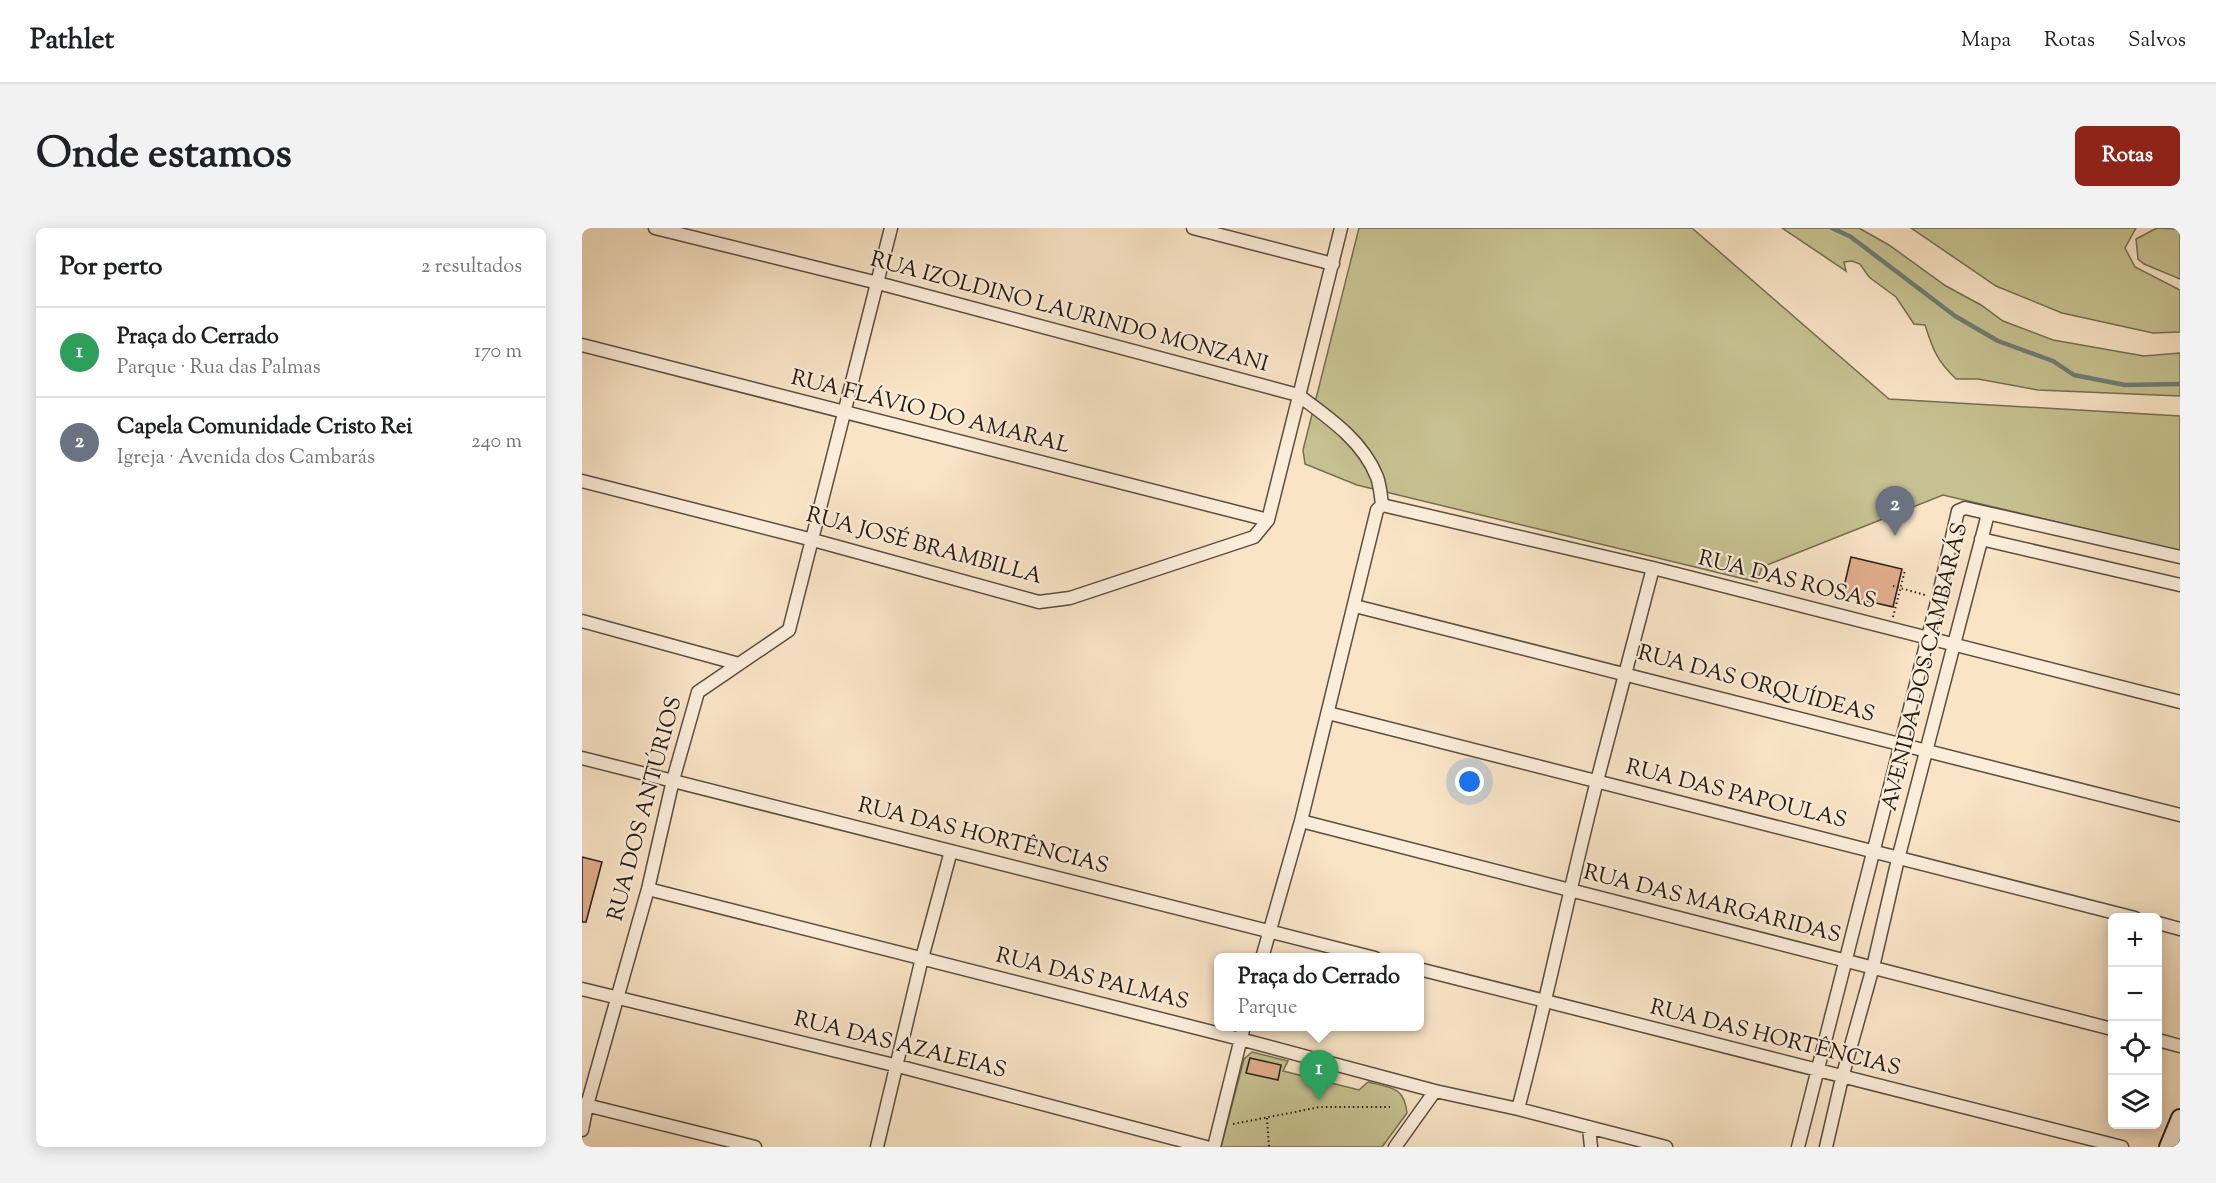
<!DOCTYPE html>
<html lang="pt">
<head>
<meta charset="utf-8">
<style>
  :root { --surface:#fff; --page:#f2f2f2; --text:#202124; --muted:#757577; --line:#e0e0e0; --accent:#8f2418 }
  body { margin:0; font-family:"Sorts Mill Goudy",serif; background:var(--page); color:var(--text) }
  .controls { position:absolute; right:18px; bottom:18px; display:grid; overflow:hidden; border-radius:9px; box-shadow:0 3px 15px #0003 }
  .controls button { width:54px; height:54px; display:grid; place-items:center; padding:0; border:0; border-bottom:2px solid var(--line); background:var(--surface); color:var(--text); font:30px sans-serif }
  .you { position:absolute; left:888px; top:554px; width:21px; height:21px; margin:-15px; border:4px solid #fff; border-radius:50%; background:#1a73e8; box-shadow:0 0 0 9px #1a73e833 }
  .badge { display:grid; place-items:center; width:39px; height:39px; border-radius:50%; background:var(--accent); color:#fff; font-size:20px; font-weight:700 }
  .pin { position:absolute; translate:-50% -50px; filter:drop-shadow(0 2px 3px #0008) }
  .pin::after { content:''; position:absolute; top:32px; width:21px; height:18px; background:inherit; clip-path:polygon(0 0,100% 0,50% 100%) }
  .popup { position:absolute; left:632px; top:725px; width:210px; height:78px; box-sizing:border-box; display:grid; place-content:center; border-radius:9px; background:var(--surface); filter:drop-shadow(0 2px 4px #0005); font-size:20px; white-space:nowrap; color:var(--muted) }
  .popup b { font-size:22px; color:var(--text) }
  .popup::after { content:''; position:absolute; left:50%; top:100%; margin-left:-12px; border:12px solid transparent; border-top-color:var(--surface) }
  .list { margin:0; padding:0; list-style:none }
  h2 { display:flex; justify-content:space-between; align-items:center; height:78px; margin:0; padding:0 24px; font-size:26px }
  h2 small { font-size:20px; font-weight:400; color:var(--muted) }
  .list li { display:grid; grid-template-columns:39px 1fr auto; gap:18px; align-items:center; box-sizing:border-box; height:90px; padding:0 24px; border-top:2px solid var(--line) }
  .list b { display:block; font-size:22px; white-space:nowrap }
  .list p { margin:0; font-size:20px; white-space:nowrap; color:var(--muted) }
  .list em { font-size:20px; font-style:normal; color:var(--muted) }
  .icon { flex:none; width:33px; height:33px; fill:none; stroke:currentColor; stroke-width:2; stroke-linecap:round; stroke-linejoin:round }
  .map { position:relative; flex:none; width:1598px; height:919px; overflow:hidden; border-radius:9px }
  header { display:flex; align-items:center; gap:36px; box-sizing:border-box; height:84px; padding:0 30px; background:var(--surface); border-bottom:2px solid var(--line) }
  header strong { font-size:28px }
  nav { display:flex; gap:33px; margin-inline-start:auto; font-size:21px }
  .intro { display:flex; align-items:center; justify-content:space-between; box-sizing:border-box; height:144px; padding:0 36px }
  h1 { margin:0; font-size:42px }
  .button { padding:15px 27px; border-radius:9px; background:var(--accent); color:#fff; font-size:21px; font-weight:700 }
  main { display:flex; gap:36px; padding:0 36px }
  aside { flex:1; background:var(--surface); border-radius:9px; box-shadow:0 3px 15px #0003 }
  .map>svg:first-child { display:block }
  .green { fill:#c6c190; stroke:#766e52; stroke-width:1.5 }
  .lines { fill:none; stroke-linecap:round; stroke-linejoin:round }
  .stream { stroke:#6e7d75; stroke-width:4.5 }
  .building { fill:#e1ae8b; stroke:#261b13; stroke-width:1.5 }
  .street-casing { stroke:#5b4d40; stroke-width:15 }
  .secondary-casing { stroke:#261b13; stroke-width:20 }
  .path { stroke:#261b13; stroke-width:2; stroke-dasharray:1.5 3; stroke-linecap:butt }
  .street { stroke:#fbedda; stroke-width:12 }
  .secondary { stroke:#fbedda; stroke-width:16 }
  .labels { text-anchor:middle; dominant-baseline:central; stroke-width:4.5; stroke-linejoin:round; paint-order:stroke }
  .street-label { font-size:22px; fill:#261b13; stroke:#fbedda }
</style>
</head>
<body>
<header>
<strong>Pathlet</strong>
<nav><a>Mapa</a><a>Rotas</a><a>Salvos</a></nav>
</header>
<div class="intro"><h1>Onde estamos</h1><a class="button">Rotas</a></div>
<main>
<aside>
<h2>Por perto<small>2 resultados</small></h2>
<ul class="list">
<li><span class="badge" style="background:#2e9e5b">1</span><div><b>Praça do Cerrado</b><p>Parque · Rua das Palmas</p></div><em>170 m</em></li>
<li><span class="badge" style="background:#6b7280">2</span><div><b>Capela Comunidade Cristo Rei</b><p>Igreja · Avenida dos Cambarás</p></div><em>240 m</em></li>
</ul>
</aside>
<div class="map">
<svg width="1598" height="919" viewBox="0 0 1598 919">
  <rect width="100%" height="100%" fill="#f9e4c6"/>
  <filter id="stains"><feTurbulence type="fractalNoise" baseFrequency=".00333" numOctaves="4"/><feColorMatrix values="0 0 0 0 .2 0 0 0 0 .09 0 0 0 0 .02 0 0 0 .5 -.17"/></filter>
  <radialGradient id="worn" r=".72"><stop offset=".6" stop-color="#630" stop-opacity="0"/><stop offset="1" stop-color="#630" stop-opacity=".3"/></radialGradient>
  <path class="green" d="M 777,0 L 1110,0 L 1307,171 L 1598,188 L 1598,323 L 1361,267 L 1180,339 L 1175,354 L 775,257 L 723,236 L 721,222 Z
    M 1200,0 L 1277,0 L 1307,17 L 1364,58 L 1399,77 L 1421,93 L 1471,112 L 1562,128 L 1598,125 L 1598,168 L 1456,162 L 1396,151 L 1374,151 C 1354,132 1351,121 1343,97 L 1332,96 L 1314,69 L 1287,49 L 1278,36 L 1270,33 L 1262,34 L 1264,43 Z
    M 1329,0 L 1554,0 L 1543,20 L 1553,39 L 1598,62 L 1598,104 L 1571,105 L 1480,85 L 1414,58 Z
    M 1575,0 L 1598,1 L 1598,51 L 1562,36 L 1556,31 L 1554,11 Z
    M 670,824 L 706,833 L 701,843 L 777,862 L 786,854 C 809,860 822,858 825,885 L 800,919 L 639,919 L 662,831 Z"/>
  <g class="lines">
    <path class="stream" d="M 1250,0 L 1269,9 L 1373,88 L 1416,113 L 1471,133 L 1492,147 L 1543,157 L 1598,156"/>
  </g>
  <path class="building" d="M 1269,329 L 1320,341 L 1311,379 L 1260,367 Z
    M 0,629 L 20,634 L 4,694 L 0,694 Z
    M 668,830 L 699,837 L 696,852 L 664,845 Z"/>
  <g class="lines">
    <g class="street-casing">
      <path id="street" d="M 73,0 L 296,55 L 716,167 C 746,189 781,213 795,249 C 798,257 799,268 800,277
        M 611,0 L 751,36
        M 0,117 L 686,292
        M 0,253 L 231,312 L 457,374 L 488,370 L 672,309 L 686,292 L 759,0
        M 800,277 L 1071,340 L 1598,474
        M 1399,311 L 1598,357
        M 773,378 C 1049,446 1323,518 1598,587
        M 0,393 L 157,436
        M 746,485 L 1553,690
        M 0,530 L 793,730
        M 719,593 L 1530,801
        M 66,661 L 658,811 L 853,863 L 936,881 L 1084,919
        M 1576,695 L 1598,701
        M 680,730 L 719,593 L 795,282 L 800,277
        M 837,741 L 1540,919
        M 0,761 L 316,838 L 624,919
        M 1576,812 L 1598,818
        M 0,876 L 173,919
        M 936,881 C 965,772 987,662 1015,553 C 1033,482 1053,411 1071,340
        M 1007,899 L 1009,919
        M 0,902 L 5,877 L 66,661 L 91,552 L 116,464 L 207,402 L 309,0
        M 295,919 L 340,730 L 369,623
        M 632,919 L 662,798
        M 813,919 L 853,863
        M 1216,919 L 1356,370 L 1376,283 L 1383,280 L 1598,329
        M 1244,919 L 1260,850 L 1291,739 L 1316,631 L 1406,286"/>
    </g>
    <g class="secondary-casing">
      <path id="secondary" d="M 1586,919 L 1598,890"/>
    </g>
    <path class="path" d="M 1311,358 L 1343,367
      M 1311,389 L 1323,342
      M 685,890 L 687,919
      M 651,896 L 738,879 L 808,879"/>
    <use href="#street" class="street"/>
    <use href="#secondary" class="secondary"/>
  </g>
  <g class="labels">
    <g class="street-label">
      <text transform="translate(487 85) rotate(15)">RUA IZOLDINO LAURINDO MONZANI</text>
      <text transform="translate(348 185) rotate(14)">RUA FLÁVIO DO AMARAL</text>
      <text transform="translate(342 319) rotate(15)">RUA JOSÉ BRAMBILLA</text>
      <text transform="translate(1205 353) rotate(14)">RUA DAS ROSAS</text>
      <text transform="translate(1344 439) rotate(-76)">AVENIDA DOS CAMBARÁS</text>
      <text transform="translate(1174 457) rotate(15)">RUA DAS ORQUÍDEAS</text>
      <text transform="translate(1154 567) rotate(14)">RUA DAS PAPOULAS</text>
      <text transform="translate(64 581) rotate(-75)">RUA DOS ANTÚRIOS</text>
      <text transform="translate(401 609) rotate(14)">RUA DAS HORTÊNCIAS</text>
      <text transform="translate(1130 677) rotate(14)">RUA DAS MARGARIDAS</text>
      <text transform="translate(510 752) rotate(14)">RUA DAS PALMAS</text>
      <text transform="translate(1193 811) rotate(14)">RUA DAS HORTÊNCIAS</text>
      <text transform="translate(318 818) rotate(14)">RUA DAS AZALEIAS</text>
    </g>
  </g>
  <rect width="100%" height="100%" filter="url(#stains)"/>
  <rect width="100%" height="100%" fill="url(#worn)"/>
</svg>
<div class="controls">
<button>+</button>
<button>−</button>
<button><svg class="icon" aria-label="locate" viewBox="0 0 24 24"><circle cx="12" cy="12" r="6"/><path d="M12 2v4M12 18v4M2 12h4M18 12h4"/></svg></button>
<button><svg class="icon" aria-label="layers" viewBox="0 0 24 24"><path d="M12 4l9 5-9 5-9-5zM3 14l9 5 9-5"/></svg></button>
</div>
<div class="you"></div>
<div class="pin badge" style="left:737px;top:872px;background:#2e9e5b">1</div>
<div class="popup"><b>Praça do Cerrado</b>Parque</div>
<div class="pin badge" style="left:1313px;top:308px;background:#6b7280">2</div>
</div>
</main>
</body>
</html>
